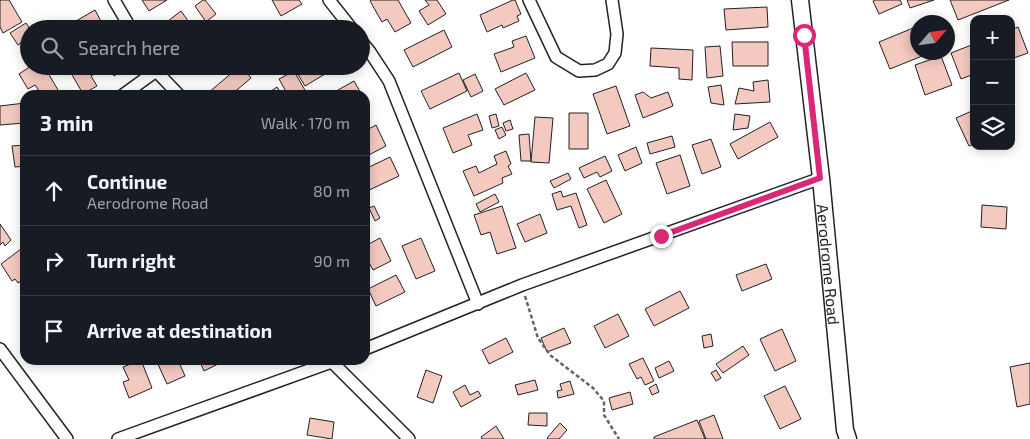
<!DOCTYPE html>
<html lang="en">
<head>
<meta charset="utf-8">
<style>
  :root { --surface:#171b24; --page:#242831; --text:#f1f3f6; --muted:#9ea1a6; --line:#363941 }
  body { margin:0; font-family:"Exo 2",sans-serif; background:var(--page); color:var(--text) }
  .controls { position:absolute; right:15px; top:15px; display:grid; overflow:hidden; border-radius:10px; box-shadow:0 2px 12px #0003 }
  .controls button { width:45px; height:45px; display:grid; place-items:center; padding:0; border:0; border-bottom:1px solid var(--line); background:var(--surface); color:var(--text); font:25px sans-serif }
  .compass { position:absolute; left:910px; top:15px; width:45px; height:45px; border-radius:50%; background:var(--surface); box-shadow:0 2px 12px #0003; rotate:62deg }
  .stop { position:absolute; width:15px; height:15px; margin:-11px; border:4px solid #db2777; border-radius:50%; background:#fff }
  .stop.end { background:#db2777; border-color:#fff; box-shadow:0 1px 5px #0008 }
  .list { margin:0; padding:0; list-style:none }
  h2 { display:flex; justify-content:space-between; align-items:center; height:65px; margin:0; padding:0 20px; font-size:21px }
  h2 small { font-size:16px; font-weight:400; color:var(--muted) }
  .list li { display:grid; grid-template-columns:32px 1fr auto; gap:15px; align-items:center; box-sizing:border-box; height:70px; padding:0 20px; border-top:1px solid var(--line) }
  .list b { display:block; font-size:19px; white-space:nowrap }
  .list p { margin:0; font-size:16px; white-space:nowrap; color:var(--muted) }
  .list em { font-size:16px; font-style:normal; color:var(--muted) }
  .icon { flex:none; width:28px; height:28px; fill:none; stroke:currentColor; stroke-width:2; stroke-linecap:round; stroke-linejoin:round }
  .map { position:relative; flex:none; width:1030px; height:439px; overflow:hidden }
  .search { position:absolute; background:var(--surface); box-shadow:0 2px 12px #0003; left:20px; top:20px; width:350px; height:55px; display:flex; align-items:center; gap:12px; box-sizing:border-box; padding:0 18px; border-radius:28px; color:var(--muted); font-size:19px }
  .panel { position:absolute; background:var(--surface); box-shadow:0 2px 12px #0003; left:20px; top:90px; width:350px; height:275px; border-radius:15px }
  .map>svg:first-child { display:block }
  .building { fill:#f3c9c0; stroke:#222 }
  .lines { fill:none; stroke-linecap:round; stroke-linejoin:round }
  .street-casing { stroke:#222; stroke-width:14 }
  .secondary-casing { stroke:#222; stroke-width:19 }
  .path { stroke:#646464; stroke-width:2.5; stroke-dasharray:4 2.5; stroke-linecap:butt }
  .street { stroke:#fff; stroke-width:11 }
  .secondary { stroke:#fff; stroke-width:16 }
  .route { stroke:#db2777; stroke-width:6 }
  .labels { text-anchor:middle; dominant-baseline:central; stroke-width:4; stroke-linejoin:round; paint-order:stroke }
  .street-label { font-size:16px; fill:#222; stroke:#fff }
</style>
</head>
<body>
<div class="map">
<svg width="1030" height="439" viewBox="0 0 1030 439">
  <rect width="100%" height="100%" fill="#fff"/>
  <path class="building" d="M 0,0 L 9,0 L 22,22 L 3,33 L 0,27 Z
    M 142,0 L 167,0 L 149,11 Z
    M 203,0 L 205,0 L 216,14 L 206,22 L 195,6 Z
    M 272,0 L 299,0 L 302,4 L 281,16 Z
    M 371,0 L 398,0 L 411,23 L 395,32 L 387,19 L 382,22 L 370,1 Z
    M 425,0 L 437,0 L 446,14 L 428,25 L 419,11 L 429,5 Z
    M 513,0 L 515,0 L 521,14 L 517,16 L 519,21 L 503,28 L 502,25 L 487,32 L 480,15 Z
    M 875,0 L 900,0 L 902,4 L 879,14 L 873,1 Z
    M 907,0 L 934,0 L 910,8 Z
    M 950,0 L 1009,0 L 958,20 Z
    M 767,7 L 768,27 L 726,30 L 724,9 Z
    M 95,10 L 103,25 L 96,29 L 81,29 L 76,21 Z
    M 181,11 L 194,29 L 168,29 L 164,24 Z
    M 311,21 L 316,29 L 298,29 Z
    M 26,23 L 30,29 L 29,29 L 29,38 L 18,45 L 10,33 Z
    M 918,26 L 918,52 L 932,52 L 890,69 L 879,42 Z
    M 1018,27 L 1028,53 L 1011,59 L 1011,30 Z
    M 444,30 L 452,47 L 413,67 L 404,50 Z
    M 526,36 L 535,58 L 501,72 L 494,54 L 514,47 L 512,41 Z
    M 732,42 L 768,42 L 768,66 L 733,66 Z
    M 974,44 L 974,74 L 961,79 L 951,53 Z
    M 720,46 L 723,76 L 707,78 L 705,47 Z
    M 651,48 L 693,50 L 692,80 L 679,79 L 679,68 L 650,66 Z
    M 941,56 L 952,85 L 925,95 L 915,65 Z
    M 31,66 L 44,66 L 58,90 L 49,95 L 42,95 L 35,85 L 28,89 L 19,74 Z
    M 67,66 L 95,66 L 98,72 L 91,76 L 97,86 L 83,94 Z
    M 109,66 L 128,66 L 129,67 L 114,76 Z
    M 240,66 L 242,66 L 251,78 L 231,95 L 210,95 L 208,93 Z
    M 303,66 L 334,66 L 335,68 L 305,86 L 296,71 Z
    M 294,71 L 306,92 L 300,95 L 288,95 L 279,79 Z
    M 459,73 L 467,91 L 430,109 L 421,91 Z
    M 526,73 L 535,90 L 504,105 L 495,89 Z
    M 475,74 L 483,91 L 471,97 L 463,80 Z
    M 768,80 L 770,102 L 735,104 L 739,88 L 754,91 L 753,82 Z
    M 354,81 L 362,95 L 329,95 Z
    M 721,85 L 724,105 L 711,103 L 708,87 Z
    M 616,86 L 630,126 L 607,134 L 593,94 Z
    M 277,87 L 282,95 L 265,95 Z
    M 643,92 L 651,98 L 668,92 L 673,106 L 643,118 L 635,95 Z
    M 25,103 L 25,123 L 0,125 L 0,106 Z
    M 974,110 L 974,144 L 969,146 L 956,118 Z
    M 569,113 L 588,113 L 588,149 L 569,149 Z
    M 477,114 L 483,130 L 468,135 L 472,145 L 453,153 L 443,128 Z
    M 496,114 L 499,126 L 492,128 L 489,116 Z
    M 735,114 L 750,116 L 748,128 L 733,130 Z
    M 535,117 L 553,118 L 549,163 L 531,162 Z
    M 510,120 L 513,129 L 506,131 L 503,123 Z
    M 770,122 L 778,137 L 738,159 L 730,144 Z
    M 376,125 L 386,146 L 365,157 L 365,131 Z
    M 502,127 L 506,135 L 499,139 L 495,130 Z
    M 529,134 L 531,161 L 521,161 L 519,135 Z
    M 672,136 L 675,147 L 650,154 L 647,143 Z
    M 711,139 L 721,167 L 702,174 L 692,145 Z
    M 25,145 L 25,166 L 15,167 L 12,146 Z
    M 636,147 L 642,163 L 625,171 L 618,155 Z
    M 506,151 L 511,164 L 508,166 L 512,174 L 502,178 L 503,183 L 474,196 L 463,171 L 476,166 L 479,173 L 497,164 L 494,156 Z
    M 680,155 L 690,186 L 667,194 L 656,163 Z
    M 605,156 L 612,171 L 600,177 L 597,172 L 584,178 L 579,168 Z
    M 390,157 L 399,176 L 365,192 L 365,169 Z
    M 568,173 L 571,179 L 554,188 L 550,181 Z
    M 606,180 L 622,214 L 604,223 L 587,189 Z
    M 561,191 L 563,197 L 576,193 L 587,225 L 579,228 L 571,206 L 557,210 L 552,194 Z
    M 495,194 L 499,202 L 480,212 L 476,204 Z
    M 982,205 L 1007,207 L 1006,229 L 981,227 Z
    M 374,206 L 380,218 L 375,221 L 369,208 Z
    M 502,206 L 516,248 L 497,254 L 490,232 L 481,235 L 474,215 Z
    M 540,214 L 547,233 L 525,242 L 517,224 Z
    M 0,224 L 11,240 L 5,246 L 3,242 L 0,245 Z
    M 380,238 L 391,261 L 373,270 L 365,255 L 365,246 Z
    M 421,238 L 435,271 L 416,279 L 402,246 Z
    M 25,246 L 25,278 L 18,283 L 15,279 L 12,281 L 1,264 Z
    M 766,264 L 772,279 L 742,291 L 736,275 Z
    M 396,275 L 405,292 L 376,306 L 368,289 Z
    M 680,291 L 689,308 L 654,326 L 645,309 Z
    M 618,314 L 629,336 L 605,348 L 594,326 Z
    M 564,328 L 571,343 L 547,352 L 541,338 Z
    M 782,329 L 796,361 L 775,371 L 760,339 Z
    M 711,334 L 713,346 L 704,348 L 702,336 Z
    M 506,338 L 513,352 L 489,364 L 482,350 Z
    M 743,346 L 749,355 L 723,373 L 716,364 Z
    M 643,358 L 654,381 L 645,385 L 641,377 L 637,379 L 629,364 Z
    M 141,360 L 152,388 L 129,398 L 123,382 L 129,380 L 123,367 Z
    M 156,360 L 178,360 L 185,376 L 167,384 Z
    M 199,360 L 221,360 L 222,362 L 204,371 Z
    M 669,361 L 674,371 L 659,378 L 655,368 Z
    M 1030,363 L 1030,404 L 1017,407 L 1010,367 Z
    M 426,370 L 442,376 L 433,403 L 417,397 Z
    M 716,370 L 721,378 L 716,381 L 711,373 Z
    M 535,380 L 538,390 L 518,395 L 515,385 Z
    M 570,381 L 574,394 L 558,398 L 557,391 L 562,390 L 560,384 Z
    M 656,384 L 659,392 L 652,395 L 649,388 Z
    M 465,385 L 470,395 L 478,391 L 481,396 L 461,407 L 453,392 Z
    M 785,386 L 801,419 L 780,429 L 764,396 Z
    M 630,392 L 633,404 L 612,410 L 609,398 Z
    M 529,413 L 547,413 L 547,426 L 528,425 Z
    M 714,415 L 723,439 L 706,439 L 699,421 Z
    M 310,418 L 334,422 L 332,439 L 307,435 Z
    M 697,420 L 705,439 L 654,439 L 654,437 Z
    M 560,423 L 567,430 L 559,439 L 548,439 L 547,438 Z
    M 496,426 L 504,439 L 482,439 L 481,437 Z"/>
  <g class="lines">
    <g class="street-casing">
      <path id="street" d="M 114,0 L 131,29
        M 329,0 L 352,29
        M 529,0 L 556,57 L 579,71 L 595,70 L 608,64 L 615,53 L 617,34 L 612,0
        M 361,41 L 370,52 L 389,81 L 478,304
        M 153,66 L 156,71 L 179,95
        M 123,95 L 156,71
        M 0,349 L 67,439
        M 365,349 L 522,285 L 821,178
        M 332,362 L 409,439
        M 118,439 L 337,360"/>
    </g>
    <g class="secondary-casing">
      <g id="secondary">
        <path id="s1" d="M 800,0 L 821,178 L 845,430 L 848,439"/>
      </g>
    </g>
    <path class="path" d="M 525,296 L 538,338 L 550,355 L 593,388 L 604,401 L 604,415 L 619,439"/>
    <use href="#street" class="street"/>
    <use href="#secondary" class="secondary"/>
  </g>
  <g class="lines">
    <path class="route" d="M 661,236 L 820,178 L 804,35"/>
  </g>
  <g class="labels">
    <g class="street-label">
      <text stroke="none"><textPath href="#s1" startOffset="266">Aerodrome Road</textPath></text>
    </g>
  </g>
</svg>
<div class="controls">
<button>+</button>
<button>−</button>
<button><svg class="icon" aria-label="layers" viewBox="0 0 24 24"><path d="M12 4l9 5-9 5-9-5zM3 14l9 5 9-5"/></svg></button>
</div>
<svg class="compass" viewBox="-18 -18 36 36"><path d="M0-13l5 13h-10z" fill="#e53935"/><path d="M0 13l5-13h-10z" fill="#9ea1a6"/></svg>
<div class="stop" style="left:804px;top:35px"></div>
<div class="stop end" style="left:661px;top:236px"></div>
<div class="search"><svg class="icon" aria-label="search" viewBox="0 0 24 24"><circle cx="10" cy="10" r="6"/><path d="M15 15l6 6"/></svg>Search here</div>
<section class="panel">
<h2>3 min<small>Walk · 170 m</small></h2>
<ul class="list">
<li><svg class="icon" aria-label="ahead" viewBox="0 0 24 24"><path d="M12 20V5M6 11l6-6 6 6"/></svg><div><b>Continue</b><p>Aerodrome Road</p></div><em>80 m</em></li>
<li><svg class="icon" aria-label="right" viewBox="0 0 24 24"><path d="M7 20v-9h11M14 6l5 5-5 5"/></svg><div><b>Turn right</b></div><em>90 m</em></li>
<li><svg class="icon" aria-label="arrive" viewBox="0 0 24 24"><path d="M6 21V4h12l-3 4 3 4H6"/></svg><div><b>Arrive at destination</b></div></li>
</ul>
</section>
</div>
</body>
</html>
